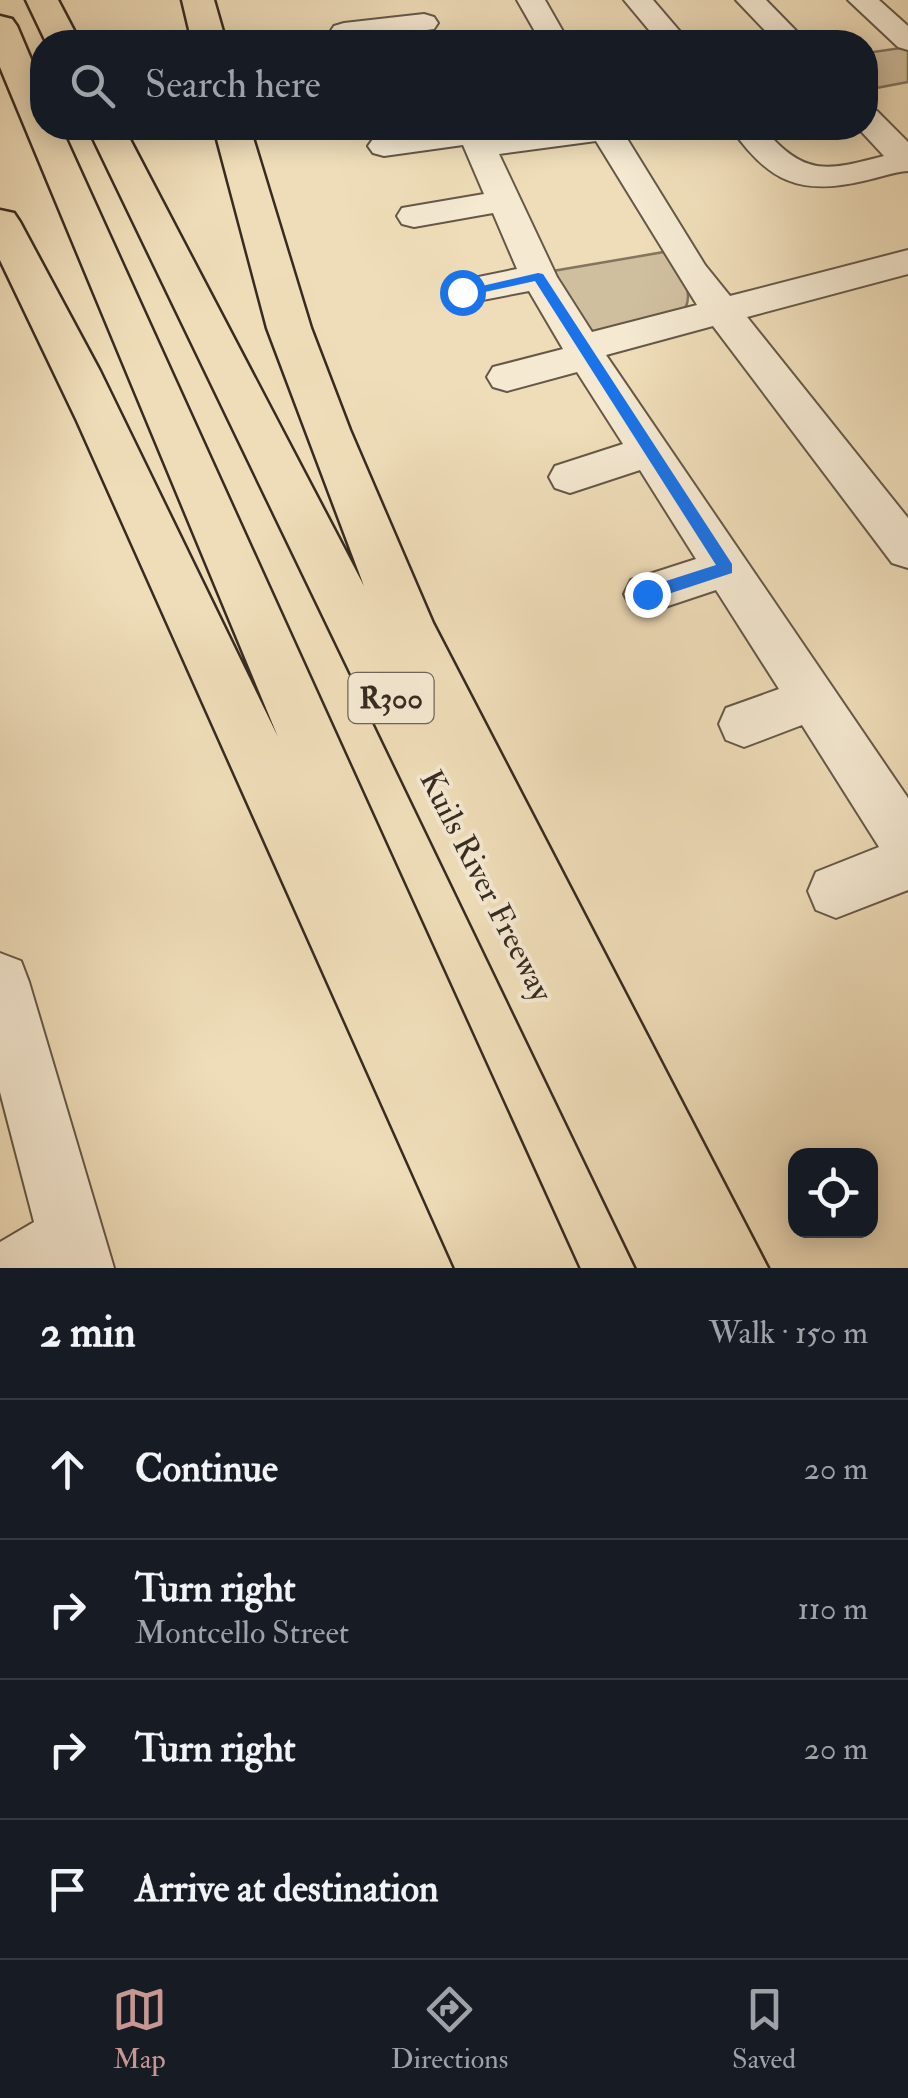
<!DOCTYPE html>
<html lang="en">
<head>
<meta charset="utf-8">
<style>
  :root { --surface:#171b24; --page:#20242c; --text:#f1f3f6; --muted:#9ea1a6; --line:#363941; --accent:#c59692 }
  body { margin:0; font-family:"IM FELL Double Pica",serif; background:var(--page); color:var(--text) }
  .controls { position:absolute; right:30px; bottom:30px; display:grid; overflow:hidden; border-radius:20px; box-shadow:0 5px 25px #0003 }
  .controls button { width:90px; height:90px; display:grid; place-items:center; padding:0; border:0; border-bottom:2px solid var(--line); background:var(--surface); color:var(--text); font:50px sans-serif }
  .stop { position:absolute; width:30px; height:30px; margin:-22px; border:8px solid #1a73e8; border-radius:50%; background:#fff }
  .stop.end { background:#1a73e8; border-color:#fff; box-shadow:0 2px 10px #0008 }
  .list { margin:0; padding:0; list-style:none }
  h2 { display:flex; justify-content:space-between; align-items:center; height:130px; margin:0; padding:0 40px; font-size:42px }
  h2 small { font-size:32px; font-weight:400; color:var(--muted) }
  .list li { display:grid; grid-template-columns:65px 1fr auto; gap:30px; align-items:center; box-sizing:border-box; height:140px; padding:0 40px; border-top:2px solid var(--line) }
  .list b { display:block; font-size:38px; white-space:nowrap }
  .list p { margin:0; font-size:32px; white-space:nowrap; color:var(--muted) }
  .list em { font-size:32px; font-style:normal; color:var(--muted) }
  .icon { flex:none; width:55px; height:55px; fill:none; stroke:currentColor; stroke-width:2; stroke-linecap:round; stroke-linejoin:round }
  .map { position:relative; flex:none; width:908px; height:1268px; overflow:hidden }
  .search { position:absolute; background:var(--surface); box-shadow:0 5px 25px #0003; left:30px; right:30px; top:30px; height:110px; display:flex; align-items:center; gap:25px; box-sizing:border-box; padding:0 35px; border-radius:40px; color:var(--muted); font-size:38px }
  .sheet { height:690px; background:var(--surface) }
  nav { display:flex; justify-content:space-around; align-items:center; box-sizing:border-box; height:140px; border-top:2px solid var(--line); background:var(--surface); font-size:28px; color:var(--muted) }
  nav a { display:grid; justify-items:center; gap:5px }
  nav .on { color:var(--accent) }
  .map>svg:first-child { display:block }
  .green { fill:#d0bf9f; stroke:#847560; stroke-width:2.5 }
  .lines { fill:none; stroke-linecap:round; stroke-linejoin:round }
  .minor-casing { stroke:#655848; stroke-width:4 }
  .highway-casing { stroke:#372b22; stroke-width:5 }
  .minor { fill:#f5e9d2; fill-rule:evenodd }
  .highway { fill:#efddb9; fill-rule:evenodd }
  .route { fill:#1a73e8 }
  .labels { text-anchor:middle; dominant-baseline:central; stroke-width:8; stroke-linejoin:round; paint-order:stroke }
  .shield { fill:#f5e9d2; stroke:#706457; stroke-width:2.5 }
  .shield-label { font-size:30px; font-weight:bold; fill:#372b22 }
  .street-label { font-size:32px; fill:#372b22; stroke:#f5e9d2 }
</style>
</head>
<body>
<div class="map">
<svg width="908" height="1268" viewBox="0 0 908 1268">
  <rect width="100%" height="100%" fill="#efddb9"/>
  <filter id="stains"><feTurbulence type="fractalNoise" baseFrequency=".002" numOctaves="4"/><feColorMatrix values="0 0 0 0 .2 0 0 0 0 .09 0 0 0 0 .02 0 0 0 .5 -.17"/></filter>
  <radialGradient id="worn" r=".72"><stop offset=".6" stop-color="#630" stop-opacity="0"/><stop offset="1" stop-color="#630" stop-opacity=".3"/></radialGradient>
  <path class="green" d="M 908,47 L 908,82 L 866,90 L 866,53 Z
    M 664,252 C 675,271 696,287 685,309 L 593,333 L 584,329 L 547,272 Z"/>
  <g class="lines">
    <g class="minor-casing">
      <path id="minor" d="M 517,0 L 545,0 L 569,42 L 541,42 Z
        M 624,0 L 653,0 L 689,42 L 659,42 Z
        M 736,0 L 766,0 L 807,42 L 776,42 Z
        M 848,0 L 879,0 L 908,26 L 908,50 L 898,47 Z
        M 424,14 L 434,17 L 438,23 L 434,29 L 344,41 L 334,38 L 330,32 L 334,26 L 344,23 Z
        M 866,109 L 877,111 L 908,142 L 908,171 C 893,172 878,178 863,181 C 799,196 768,181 731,128 L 763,128 C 805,177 826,171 884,156 L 858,128 L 866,128 Z
        M 451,128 L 487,128 L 491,136 L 555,128 L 641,128 L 636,135 L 626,137 L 705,265 L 730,296 L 908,250 L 908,274 L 747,317 L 908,518 L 908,568 L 892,563 L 713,326 L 606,355 L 908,798 L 908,890 L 836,918 L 816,910 L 808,891 L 816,872 L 879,847 L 802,725 L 744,747 L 726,740 L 719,724 L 726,708 L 779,689 L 716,590 L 647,613 L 631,608 L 624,594 L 631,580 L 696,559 L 640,470 L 570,493 L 555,488 L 549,477 L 555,466 L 623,444 L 577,372 L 507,391 L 493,387 L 487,377 L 493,367 L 563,349 L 529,291 L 462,304 L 449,301 L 444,292 L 449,283 L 517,269 L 493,213 L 414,227 L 402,224 L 397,216 L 402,208 L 484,194 L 463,145 L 384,156 L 373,153 L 368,146 L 373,139 ZM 596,141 L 697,305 L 592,332 L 557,277 L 499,154 Z
        M 0,953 L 21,961 L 29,982 L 114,1268 L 0,1268 L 0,1242 L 34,1222 L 0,1092 Z"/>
    </g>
    <g class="highway-casing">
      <path id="highway" d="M 26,0 L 58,0 L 80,42 L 46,42 Z
        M 182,0 L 214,0 L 226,42 L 192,42 Z
        M 0,16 L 12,19 L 17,26 L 42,85 L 42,128 L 61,128 L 578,1268 L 455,1268 L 77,421 L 0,260 L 0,210 L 14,213 L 20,222 L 100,371 L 278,737 L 0,67 Z
        M 88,128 L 124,128 L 364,586 L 267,328 L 214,128 L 250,128 L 311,328 L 350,430 L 433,623 L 768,1268 L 637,1268 Z"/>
    </g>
    <use href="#minor" class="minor"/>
    <use href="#highway" class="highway"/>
  </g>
  <path class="route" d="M 538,273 L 543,274 L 732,564 L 732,573 L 647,601 L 641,599 L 641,589 L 716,565 L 535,281 L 462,297 L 456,292 Z"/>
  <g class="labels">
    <rect class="shield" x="348.5" y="673" width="85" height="50" rx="8"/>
    <g class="shield-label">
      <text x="391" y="698">R300</text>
    </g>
    <g class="street-label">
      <text transform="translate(486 886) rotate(63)">Kuils River Freeway</text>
    </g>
  </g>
  <rect width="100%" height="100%" filter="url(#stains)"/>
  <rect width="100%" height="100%" fill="url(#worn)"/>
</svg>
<div class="controls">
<button><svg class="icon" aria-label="locate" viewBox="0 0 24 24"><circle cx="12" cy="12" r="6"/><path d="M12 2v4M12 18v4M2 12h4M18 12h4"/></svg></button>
</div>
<div class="stop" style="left:462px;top:292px"></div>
<div class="stop end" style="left:647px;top:594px"></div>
<div class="search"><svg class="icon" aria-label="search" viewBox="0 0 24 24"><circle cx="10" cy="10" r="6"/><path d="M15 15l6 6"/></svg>Search here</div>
</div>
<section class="sheet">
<h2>2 min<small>Walk · 150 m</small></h2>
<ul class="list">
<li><svg class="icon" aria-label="ahead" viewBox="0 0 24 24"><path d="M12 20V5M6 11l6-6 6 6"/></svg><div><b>Continue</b></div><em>20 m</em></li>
<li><svg class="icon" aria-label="right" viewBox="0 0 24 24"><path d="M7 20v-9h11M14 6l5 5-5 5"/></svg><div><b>Turn right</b><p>Montcello Street</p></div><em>110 m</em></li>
<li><svg class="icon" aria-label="right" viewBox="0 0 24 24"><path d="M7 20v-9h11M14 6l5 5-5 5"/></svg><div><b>Turn right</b></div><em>20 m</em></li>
<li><svg class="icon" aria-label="arrive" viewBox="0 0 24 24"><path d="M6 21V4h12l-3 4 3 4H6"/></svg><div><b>Arrive at destination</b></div></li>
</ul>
</section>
<nav>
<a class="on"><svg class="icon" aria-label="map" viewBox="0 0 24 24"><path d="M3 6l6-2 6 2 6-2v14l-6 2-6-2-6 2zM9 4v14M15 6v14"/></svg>Map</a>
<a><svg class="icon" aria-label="directions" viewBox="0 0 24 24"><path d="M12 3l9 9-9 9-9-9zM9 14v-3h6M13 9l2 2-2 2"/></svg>Directions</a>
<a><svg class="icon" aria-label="saved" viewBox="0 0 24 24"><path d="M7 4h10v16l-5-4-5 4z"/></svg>Saved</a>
</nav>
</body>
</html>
